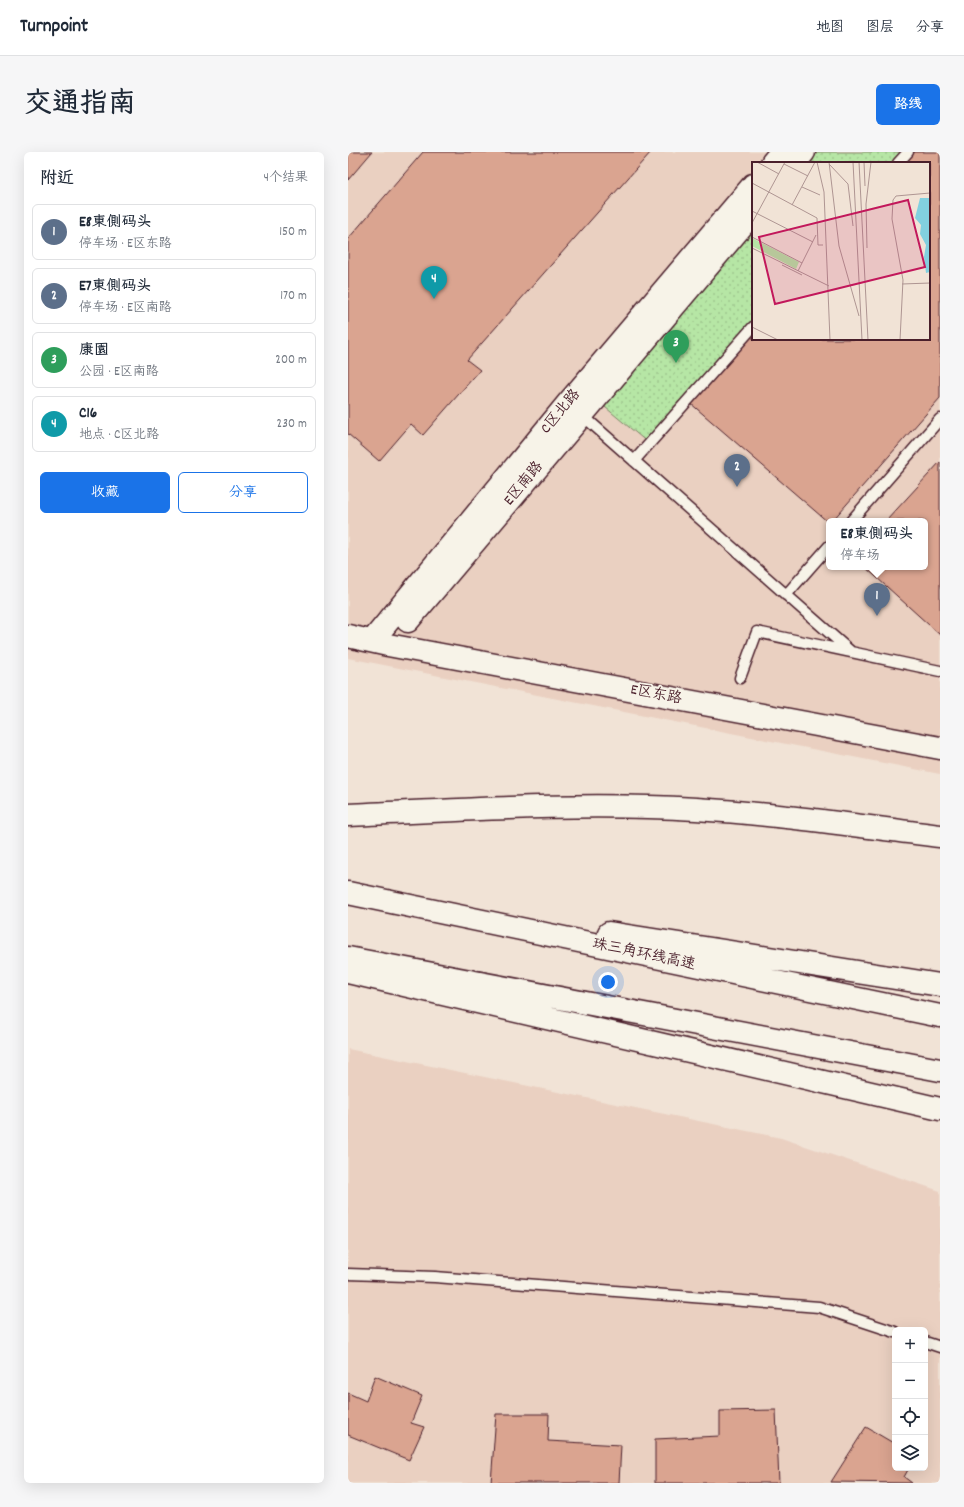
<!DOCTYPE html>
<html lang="zh">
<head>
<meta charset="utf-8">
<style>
  :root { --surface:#fff; --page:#f6f6f7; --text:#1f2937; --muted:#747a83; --line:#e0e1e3; --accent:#1a73e8 }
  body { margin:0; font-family:Dekko,"LXGW WenKai TC",sans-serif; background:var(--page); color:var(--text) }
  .controls { position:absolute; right:12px; bottom:12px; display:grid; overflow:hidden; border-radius:6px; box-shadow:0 4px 16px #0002 }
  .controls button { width:36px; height:36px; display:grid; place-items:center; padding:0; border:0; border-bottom:1px solid var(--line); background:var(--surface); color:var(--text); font:20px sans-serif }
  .you { position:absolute; left:260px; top:830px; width:14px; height:14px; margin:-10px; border:3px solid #fff; border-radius:50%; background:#1a73e8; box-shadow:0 0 0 6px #1a73e833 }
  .badge { display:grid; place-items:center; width:26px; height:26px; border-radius:50%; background:var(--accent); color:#fff; font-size:13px; font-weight:700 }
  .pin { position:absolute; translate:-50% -33px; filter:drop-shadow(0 1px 2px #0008) }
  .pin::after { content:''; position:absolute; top:21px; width:14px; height:12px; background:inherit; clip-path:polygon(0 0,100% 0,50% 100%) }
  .popup { position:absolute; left:478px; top:366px; width:102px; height:52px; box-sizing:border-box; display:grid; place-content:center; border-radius:6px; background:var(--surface); filter:drop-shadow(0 1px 3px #0005); font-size:13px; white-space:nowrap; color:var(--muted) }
  .popup b { font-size:15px; color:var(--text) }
  .popup::after { content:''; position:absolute; left:50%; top:100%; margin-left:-8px; border:8px solid transparent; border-top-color:var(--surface) }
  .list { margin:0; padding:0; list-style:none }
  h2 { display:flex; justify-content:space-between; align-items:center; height:52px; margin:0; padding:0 16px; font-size:17px }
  h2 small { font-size:13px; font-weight:400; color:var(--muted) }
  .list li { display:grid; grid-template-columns:26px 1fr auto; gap:12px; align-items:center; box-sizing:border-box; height:56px; margin:0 8px 8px; padding:0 8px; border:1px solid var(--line); border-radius:6px }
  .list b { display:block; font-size:15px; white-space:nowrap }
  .list p { margin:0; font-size:13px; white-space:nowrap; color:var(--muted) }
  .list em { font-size:13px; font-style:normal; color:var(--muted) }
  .actions { display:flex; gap:8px; padding:12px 16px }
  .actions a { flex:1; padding:9px 0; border:1px solid var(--accent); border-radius:6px; text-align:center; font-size:14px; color:var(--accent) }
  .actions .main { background:var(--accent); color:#fff }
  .icon { flex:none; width:22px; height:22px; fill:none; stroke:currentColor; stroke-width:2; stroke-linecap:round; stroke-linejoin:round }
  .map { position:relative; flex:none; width:592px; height:1331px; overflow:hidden; border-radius:6px }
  header { display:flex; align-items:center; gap:24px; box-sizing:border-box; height:56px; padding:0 20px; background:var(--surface); border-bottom:1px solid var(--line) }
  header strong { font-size:19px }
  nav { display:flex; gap:22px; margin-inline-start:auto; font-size:14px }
  .intro { display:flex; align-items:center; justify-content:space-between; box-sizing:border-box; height:96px; padding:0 24px }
  h1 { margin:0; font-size:28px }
  .button { padding:10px 18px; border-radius:6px; background:var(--accent); color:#fff; font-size:14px; font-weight:700 }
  main { display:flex; gap:24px; padding:0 24px }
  aside { flex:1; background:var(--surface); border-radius:6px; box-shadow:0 4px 16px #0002 }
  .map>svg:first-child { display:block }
  .built { fill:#ead0c1; fill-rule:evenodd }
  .garden { fill:url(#garden-dots); stroke:#808268 }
  .building { fill:#daa490; stroke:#4a1f2b }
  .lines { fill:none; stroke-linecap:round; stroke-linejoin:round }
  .service-casing { stroke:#4a1f2b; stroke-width:13 }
  .tertiary-casing { stroke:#4a1f2b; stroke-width:25 }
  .motorway-casing { stroke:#4a1f2b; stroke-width:25 }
  .service { stroke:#f7f3e8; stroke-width:10 }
  .tertiary { stroke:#f7f3e8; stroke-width:22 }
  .motorway { stroke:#f7f3e8; stroke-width:22 }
  .labels { text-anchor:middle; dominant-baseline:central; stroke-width:3.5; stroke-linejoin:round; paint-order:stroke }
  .street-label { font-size:15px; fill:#4a1f2b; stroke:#f7f3e8 }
  .inset-road { fill:none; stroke:#ae9592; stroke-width:1 }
  .view { fill:#c2185b; fill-opacity:0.15; stroke:#c2185b; stroke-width:2 }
  .inset-edge { fill:none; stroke:#4a1f2b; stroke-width:2 }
</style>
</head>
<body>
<header>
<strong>Turnpoint</strong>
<nav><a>地图</a><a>图层</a><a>分享</a></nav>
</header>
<div class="intro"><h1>交通指南</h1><a class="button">路线</a></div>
<main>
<aside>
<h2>附近<small>4个结果</small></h2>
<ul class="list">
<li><span class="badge" style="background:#5c6f8a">1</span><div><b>E8東側码头</b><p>停车场 · E区东路</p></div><em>150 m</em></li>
<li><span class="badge" style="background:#5c6f8a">2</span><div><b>E7東側码头</b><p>停车场 · E区南路</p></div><em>170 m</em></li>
<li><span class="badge" style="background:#2e9e5b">3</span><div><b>康園</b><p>公园 · E区南路</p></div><em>200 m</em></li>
<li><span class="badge" style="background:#0f9aa8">4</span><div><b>C16</b><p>地点 · C区北路</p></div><em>230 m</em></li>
</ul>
<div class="actions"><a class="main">收藏</a><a>分享</a></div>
</aside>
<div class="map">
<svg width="592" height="1331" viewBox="0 0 592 1331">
  <defs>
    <pattern id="garden-dots" width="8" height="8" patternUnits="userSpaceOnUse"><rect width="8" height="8" fill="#b6e6a5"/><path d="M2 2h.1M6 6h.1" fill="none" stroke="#9ec58e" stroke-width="1.8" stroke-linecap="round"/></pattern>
  </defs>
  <rect width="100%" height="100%" fill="#f1e3d6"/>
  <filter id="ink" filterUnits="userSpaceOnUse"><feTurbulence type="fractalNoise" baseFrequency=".025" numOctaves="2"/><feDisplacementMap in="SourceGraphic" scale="8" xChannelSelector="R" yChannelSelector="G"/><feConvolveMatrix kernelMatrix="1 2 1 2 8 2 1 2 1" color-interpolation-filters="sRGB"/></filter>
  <g filter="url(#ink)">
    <path class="built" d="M 0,0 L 592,0 L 592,622 L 0,506 ZM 405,11 L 581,11 L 581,187 L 405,187 ZM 481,369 L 577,369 L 577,415 L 481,415 Z
      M 0,897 L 433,986 L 592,1039 L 592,1331 L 0,1331 ZM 547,1178 L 577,1178 L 577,1316 L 547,1316 Z"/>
    <path class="garden" d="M 470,0 L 556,0 L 546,11 L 461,11 Z
      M 405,74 L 405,172 L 300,291 L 251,250 Z"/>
    <path class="building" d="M 0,0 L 24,0 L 0,28 Z
      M 75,0 L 303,0 L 119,208 L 132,218 L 75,283 L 63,272 L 31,309 L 0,282 L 0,87 Z
      M 561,0 L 592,0 L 592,246 L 484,369 L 481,369 L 481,371 L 341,250 L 405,177 L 405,187 L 581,187 L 581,11 L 551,11 Z
      M 592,310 L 592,483 L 517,415 L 577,415 L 577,369 L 538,369 Z
      M 27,1224 L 74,1244 L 63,1271 L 76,1275 L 61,1308 L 0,1283 L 0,1241 L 18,1249 Z
      M 428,1258 L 431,1331 L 307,1331 L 307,1287 L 372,1284 L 372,1259 Z
      M 148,1262 L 201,1262 L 200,1289 L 273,1293 L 271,1331 L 143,1331 Z
      M 518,1275 L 547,1292 L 547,1316 L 561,1316 L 556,1325 L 564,1331 L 483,1330 Z"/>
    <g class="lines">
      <g class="service-casing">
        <path id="service" d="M 550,11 L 560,0
          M 233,262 L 502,499
          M 286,309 L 405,175
          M 503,369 L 592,267
          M 438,443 L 481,394
          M 392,526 L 409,480 L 592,519
          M 0,1122 L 87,1125 L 471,1155 L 547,1180
          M 577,1190 L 592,1195"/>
      </g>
      <g class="tertiary-casing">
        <path id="tertiary" d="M 424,11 L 433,0
          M 447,11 L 456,0
          M 60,469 L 405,61
          M 0,484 L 40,493 L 592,596
          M 24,489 L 220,251 L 405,33"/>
      </g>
      <g class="motorway-casing">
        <path id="motorway" d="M 0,663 C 116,658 232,650 348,657 C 430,662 511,674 592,684
          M 0,741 L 592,864
          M 261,781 L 592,833
          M 0,806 L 592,918
          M 0,820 L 592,957"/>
      </g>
      <use href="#service" class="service"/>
      <use href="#tertiary" class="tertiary"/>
      <use href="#motorway" class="motorway"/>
    </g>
  </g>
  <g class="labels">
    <g class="street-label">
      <text transform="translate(213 260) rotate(-50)">C区北路</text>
      <text transform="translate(176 332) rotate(-50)">E区南路</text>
      <text transform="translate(308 543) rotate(11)">E区东路</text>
      <text transform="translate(296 803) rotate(12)">珠三角环线高速</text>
    </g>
  </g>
  <g transform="translate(404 10)">
    <rect width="178" height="178" fill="#f1e3d6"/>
    <path d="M 0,76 L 47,100 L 44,107 L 0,84 Z" fill="#b6e6a5"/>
    <path d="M 168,36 L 178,36 L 178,110 L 174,111 L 172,95 L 174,83 L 168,72 L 169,63 L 163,56 Z" fill="#82d0df"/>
    <path class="inset-road" d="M 5,0 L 27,12M 65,0 L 72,30 L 78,178M 77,0 L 87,84 L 107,154M 101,0 L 110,178M 107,0 L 116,178M 112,0 L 113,24M 32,2 L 56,14M 77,2 L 96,22 L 101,64M 0,21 L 65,56 L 66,83 L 71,83M 50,25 L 68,33M 40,43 L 63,0M 0,49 L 61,80M 0,61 L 33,0M 0,75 L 50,101M 0,86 L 77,124M 115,86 L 114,42 L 119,0M 30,103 L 50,113M 46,109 L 64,73M 150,122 L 178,121M 0,165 L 26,178M 148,178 L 151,118 L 140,57 L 141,38 L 144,34 L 178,31"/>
    <path class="view" d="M 156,38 L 173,105 L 23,142 L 7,75 Z"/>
    <rect width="178" height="178" class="inset-edge"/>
  </g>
</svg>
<div class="controls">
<button>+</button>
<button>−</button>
<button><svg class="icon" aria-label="locate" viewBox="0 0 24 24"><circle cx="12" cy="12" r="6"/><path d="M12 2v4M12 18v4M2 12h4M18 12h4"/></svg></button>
<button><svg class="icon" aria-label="layers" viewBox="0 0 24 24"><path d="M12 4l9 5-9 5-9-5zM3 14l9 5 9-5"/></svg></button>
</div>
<div class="you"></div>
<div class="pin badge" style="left:529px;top:464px;background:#5c6f8a">1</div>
<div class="popup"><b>E8東側码头</b>停车场</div>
<div class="pin badge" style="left:389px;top:335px;background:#5c6f8a">2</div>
<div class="pin badge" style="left:328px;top:211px;background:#2e9e5b">3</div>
<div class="pin badge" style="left:86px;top:147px;background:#0f9aa8">4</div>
</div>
</main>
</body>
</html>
